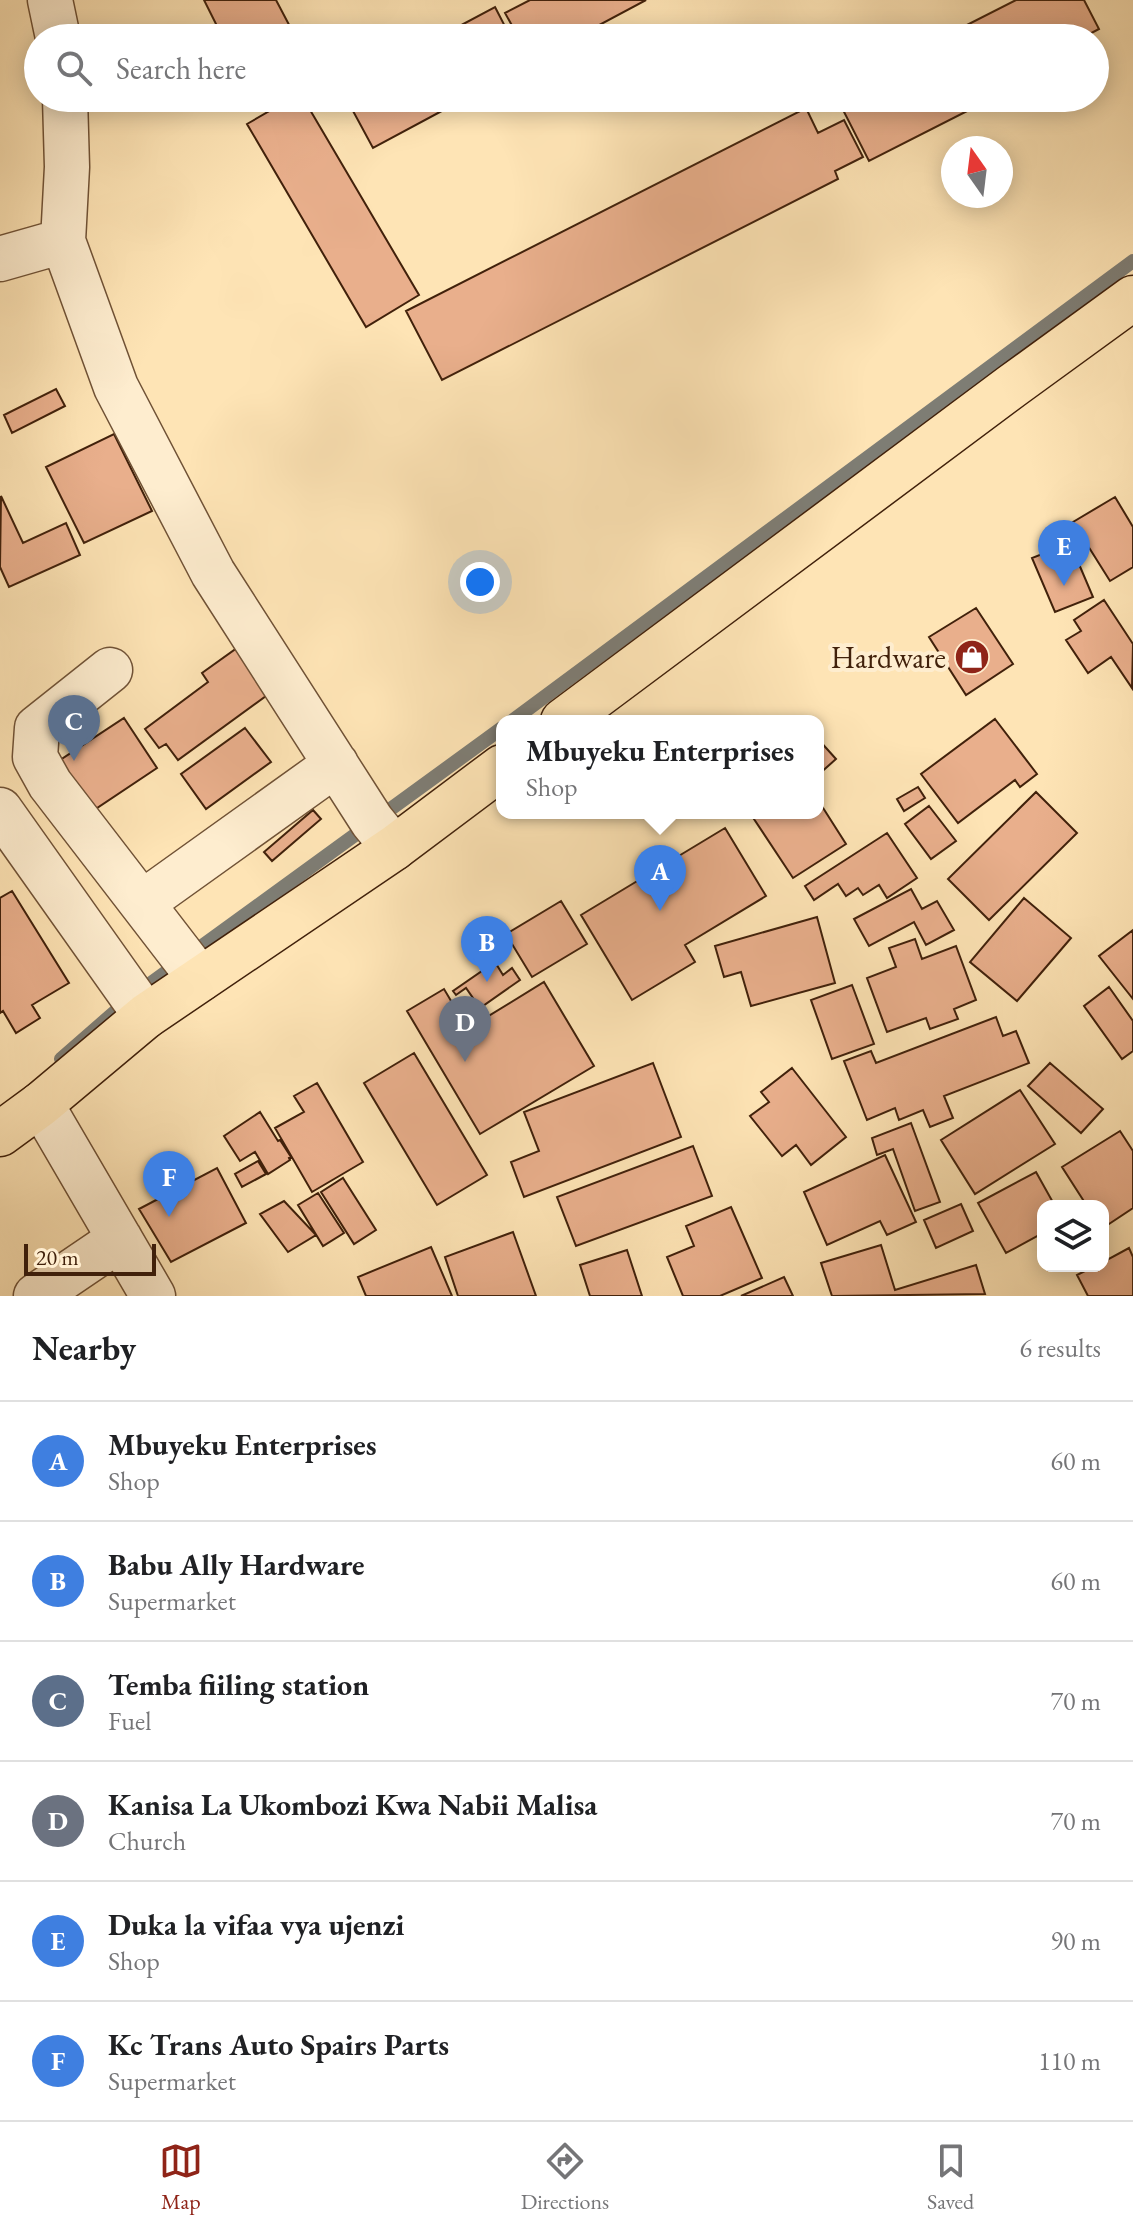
<!DOCTYPE html>
<html lang="en">
<head>
<meta charset="utf-8">
<style>
  :root { --surface:#fff; --page:#f6f6f6; --text:#202124; --muted:#757577; --line:#e0e0e0; --accent:#8f2418 }
  body { margin:0; font-family:"EB Garamond",serif; background:var(--page); color:var(--text) }
  .controls { position:absolute; right:24px; bottom:24px; display:grid; overflow:hidden; border-radius:16px; box-shadow:0 4px 20px #0003 }
  .controls button { width:72px; height:72px; display:grid; place-items:center; padding:0; border:0; border-bottom:2px solid var(--line); background:var(--surface); color:var(--text); font:40px sans-serif }
  .compass { position:absolute; left:941px; top:136px; width:72px; height:72px; border-radius:50%; background:var(--surface); box-shadow:0 4px 20px #0003; rotate:346deg }
  .scale { position:absolute; left:24px; bottom:20px; width:132px; box-sizing:border-box; padding-left:8px; border:4px solid #41210b; border-top:0; font-size:22px; line-height:28px; white-space:nowrap; color:#41210b; -webkit-text-stroke:6px #feedcf; paint-order:stroke }
  .you { position:absolute; left:480px; top:582px; width:28px; height:28px; margin:-20px; border:6px solid #fff; border-radius:50%; background:#1a73e8; box-shadow:0 0 0 12px #1a73e833 }
  .badge { display:grid; place-items:center; width:52px; height:52px; border-radius:50%; background:var(--accent); color:#fff; font-size:26px; font-weight:700 }
  .pin { position:absolute; translate:-50% -66px; filter:drop-shadow(0 2px 4px #0008) }
  .pin::after { content:''; position:absolute; top:42px; width:28px; height:24px; background:inherit; clip-path:polygon(0 0,100% 0,50% 100%) }
  .popup { position:absolute; left:496px; top:715px; width:328px; height:104px; box-sizing:border-box; display:grid; place-content:center; border-radius:16px; background:var(--surface); filter:drop-shadow(0 2px 6px #0005); font-size:26px; white-space:nowrap; color:var(--muted) }
  .popup b { font-size:30px; color:var(--text) }
  .popup::after { content:''; position:absolute; left:50%; top:100%; margin-left:-16px; border:16px solid transparent; border-top-color:var(--surface) }
  .list { margin:0; padding:0; list-style:none }
  h2 { display:flex; justify-content:space-between; align-items:center; height:104px; margin:0; padding:0 32px; font-size:34px }
  h2 small { font-size:26px; font-weight:400; color:var(--muted) }
  .list li { display:grid; grid-template-columns:52px 1fr auto; gap:24px; align-items:center; box-sizing:border-box; height:120px; padding:0 32px; border-top:2px solid var(--line) }
  .list b { display:block; font-size:30px; white-space:nowrap }
  .list p { margin:0; font-size:26px; white-space:nowrap; color:var(--muted) }
  .list em { font-size:26px; font-style:normal; color:var(--muted) }
  .icon { flex:none; width:44px; height:44px; fill:none; stroke:currentColor; stroke-width:2; stroke-linecap:round; stroke-linejoin:round }
  .map { position:relative; flex:none; width:1133px; height:1296px; overflow:hidden }
  .search { position:absolute; background:var(--surface); box-shadow:0 4px 20px #0003; left:24px; right:24px; top:24px; height:88px; display:flex; align-items:center; gap:20px; box-sizing:border-box; padding:0 28px; border-radius:44px; color:var(--muted); font-size:30px }
  .sheet { height:824px; background:var(--surface) }
  nav { display:flex; justify-content:space-around; align-items:center; box-sizing:border-box; height:112px; border-top:2px solid var(--line); background:var(--surface); font-size:22px; color:var(--muted) }
  nav a { display:grid; justify-items:center; gap:4px }
  nav .on { color:var(--accent) }
  .map>svg:first-child { display:block }
  .lines { fill:none; stroke-linecap:round; stroke-linejoin:round }
  .stream { stroke:#7e7d74; stroke-width:14 }
  .building { fill:#e9af8c; stroke:#41210b; stroke-width:2 }
  .minor-casing { stroke:#705236; stroke-width:47 }
  .major-casing { stroke:#41210b; stroke-width:47 }
  .minor { stroke:#feedcf; stroke-width:44 }
  .major { stroke:#fee4b5; stroke-width:44 }
  .labels { text-anchor:middle; dominant-baseline:central; stroke-width:8; stroke-linejoin:round; paint-order:stroke }
  .poi-label { font-size:30px; fill:#41210b; stroke:#feedcf; text-anchor:end }
</style>
</head>
<body>
<div class="map">
<svg width="1133" height="1296" viewBox="0 0 1133 1296">
  <rect width="100%" height="100%" fill="#fee4b5"/>
  <filter id="stains"><feTurbulence type="fractalNoise" baseFrequency=".0025" numOctaves="4"/><feColorMatrix values="0 0 0 0 .2 0 0 0 0 .09 0 0 0 0 .02 0 0 0 .5 -.17"/></filter>
  <radialGradient id="worn" r=".72"><stop offset=".6" stop-color="#630" stop-opacity="0"/><stop offset="1" stop-color="#630" stop-opacity=".3"/></radialGradient>
  <g class="lines">
    <path class="stream" d="M 512,721 L 1133,261
      M 61,1059 L 132,997 L 502,728"/>
  </g>
  <path class="building" d="M 204,0 L 276,0 L 296,38 L 223,38 Z
    M 530,0 L 646,0 L 575,38 L 519,38 L 505,13 Z
    M 1016,0 L 1084,0 L 1099,29 L 1082,38 L 958,38 L 955,31 Z
    M 495,7 L 511,38 L 437,38 Z
    M 292,98 L 303,98 L 419,295 L 366,327 L 247,124 Z
    M 346,98 L 466,98 L 373,148 Z
    M 853,98 L 978,98 L 981,104 L 869,161 L 840,104 Z
    M 806,108 L 818,133 L 844,120 L 863,157 L 835,171 L 838,179 L 442,380 L 406,311 Z
    M 56,389 L 65,406 L 12,433 L 4,415 Z
    M 114,434 L 152,511 L 84,543 L 46,467 Z
    M 1,496 L 23,543 L 66,523 L 80,555 L 9,587 L 0,567 Z
    M 1115,497 L 1133,527 L 1133,567 L 1110,581 L 1073,522 Z
    M 1070,543 L 1093,597 L 1055,612 L 1032,558 Z
    M 1104,600 L 1133,644 L 1132,688 L 1111,657 L 1088,673 L 1066,640 L 1081,631 L 1074,620 Z
    M 976,608 L 1013,664 L 966,695 L 929,637 Z
    M 244,643 L 277,688 L 178,760 L 166,744 L 159,748 L 145,729 L 208,682 L 202,673 Z
    M 124,718 L 157,768 L 85,816 L 51,766 Z
    M 995,719 L 1037,774 L 1020,787 L 1015,780 L 958,823 L 921,774 Z
    M 245,728 L 271,762 L 206,809 L 181,774 Z
    M 818,739 L 836,759 L 818,775 Z
    M 918,787 L 925,798 L 904,811 L 897,799 Z
    M 1036,792 L 1077,833 L 989,920 L 948,879 Z
    M 818,800 L 846,844 L 793,878 L 754,819 L 764,813 L 818,813 Z
    M 929,806 L 956,841 L 931,859 L 905,824 Z
    M 313,810 L 321,819 L 272,861 L 264,852 Z
    M 725,828 L 766,896 L 685,945 L 695,962 L 632,1000 L 581,915 Z
    M 887,833 L 917,878 L 887,898 L 879,885 L 863,895 L 858,888 L 846,896 L 838,884 L 814,900 L 805,886 Z
    M 911,889 L 922,909 L 937,901 L 954,930 L 926,945 L 914,922 L 869,946 L 854,919 Z
    M 12,891 L 69,983 L 32,1005 L 40,1018 L 16,1033 L 3,1011 L 0,1013 L 0,898 Z
    M 1024,898 L 1071,938 L 1017,1001 L 970,962 Z
    M 561,901 L 587,944 L 532,977 L 506,934 Z
    M 817,917 L 835,983 L 751,1006 L 741,972 L 724,977 L 715,946 Z
    M 1133,930 L 1133,999 L 1099,956 Z
    M 915,939 L 922,959 L 956,946 L 976,1000 L 954,1009 L 958,1019 L 930,1029 L 926,1018 L 887,1032 L 867,978 L 896,967 L 889,948 Z
    M 495,962 L 503,975 L 512,968 L 520,980 L 480,1008 L 466,988 L 456,995 L 453,991 Z
    M 544,982 L 594,1066 L 480,1134 L 407,1011 L 444,989 L 460,1016 L 443,1026 L 451,1039 Z
    M 852,985 L 874,1044 L 832,1059 L 811,1000 Z
    M 1109,987 L 1133,1021 L 1133,1051 L 1122,1059 L 1084,1006 Z
    M 996,1017 L 1003,1036 L 1016,1031 L 1029,1063 L 944,1096 L 953,1118 L 930,1127 L 923,1110 L 899,1120 L 895,1108 L 867,1120 L 844,1061 L 871,1051 L 876,1063 Z
    M 414,1053 L 487,1175 L 437,1205 L 364,1083 Z
    M 653,1063 L 681,1137 L 524,1197 L 511,1162 L 539,1151 L 524,1112 Z
    M 1050,1063 L 1103,1109 L 1081,1133 L 1028,1086 Z
    M 792,1068 L 846,1137 L 811,1165 L 796,1145 L 782,1156 L 750,1116 L 769,1102 L 761,1092 Z
    M 317,1083 L 363,1162 L 312,1192 L 275,1128 L 304,1112 L 294,1096 Z
    M 1020,1090 L 1055,1144 L 975,1194 L 941,1140 Z
    M 260,1112 L 278,1141 L 280,1140 L 291,1157 L 289,1158 L 290,1160 L 268,1174 L 255,1152 L 240,1161 L 224,1136 Z
    M 911,1123 L 940,1202 L 915,1211 L 893,1149 L 877,1155 L 872,1138 Z
    M 1120,1131 L 1133,1151 L 1133,1208 L 1103,1228 L 1103,1206 L 1087,1206 L 1062,1167 Z
    M 693,1146 L 712,1196 L 576,1246 L 557,1197 Z
    M 885,1155 L 916,1222 L 887,1235 L 880,1221 L 827,1245 L 804,1192 Z
    M 258,1161 L 266,1174 L 242,1187 L 235,1174 Z
    M 217,1168 L 246,1223 L 171,1262 L 139,1209 Z
    M 1036,1172 L 1055,1206 L 1043,1206 L 1043,1233 L 1006,1253 L 978,1203 Z
    M 343,1178 L 376,1230 L 354,1244 L 321,1192 Z
    M 318,1193 L 344,1233 L 323,1246 L 298,1205 Z
    M 284,1201 L 316,1235 L 288,1252 L 260,1214 Z
    M 961,1204 L 973,1231 L 936,1248 L 924,1220 Z
    M 731,1207 L 762,1278 L 720,1296 L 683,1296 L 667,1257 L 694,1246 L 686,1226 Z
    M 513,1232 L 536,1296 L 458,1296 L 445,1257 Z
    M 881,1245 L 895,1290 L 976,1265 L 985,1294 L 832,1296 L 821,1263 Z
    M 431,1247 L 452,1296 L 366,1296 L 358,1277 Z
    M 1129,1248 L 1133,1257 L 1133,1296 L 1088,1296 L 1077,1275 L 1095,1266 L 1103,1266 L 1103,1262 Z
    M 627,1250 L 642,1296 L 590,1296 L 580,1265 Z
    M 784,1277 L 793,1296 L 741,1296 Z"/>
  <g class="lines">
    <g class="minor-casing">
      <path id="minor" d="M 50,0 L 58,38
        M 65,98 L 67,167 L 63,241 L 116,387 L 213,573 L 372,821 L 394,848
        M 0,259 L 63,241
        M 110,670 L 37,728 L 35,757 L 50,784 L 200,979
        M 0,810 L 146,1016
        M 142,903 L 336,764
        M 41,1104 L 153,1296
        M 36,1296 L 120,1239"/>
    </g>
    <g class="major-casing">
      <path id="major" d="M 563,721 L 1012,386 L 1133,298
        M 0,1134 L 41,1104 L 146,1016 L 394,848 L 502,767"/>
    </g>
    <use href="#minor" class="minor"/>
    <use href="#major" class="major"/>
  </g>
  <defs>
    <g id="shop-disc" transform="scale(1.8)"><circle r="9.5" fill="#8f2418" stroke="#feedcf"/><path d="M-5-2.5h2.3a2.7 3.5 0 0 1 5.4 0H5L5.5 6h-11ZM-1.5-2.5h3a1.5 2.3 0 0 0-3 0Z" fill="#fff"/></g>
  </defs>
  <g fill-rule="evenodd">
    <use href="#shop-disc" x="972" y="657"/>
  </g>
  <g class="labels">
    <g class="poi-label">
      <text x="946" y="657">Hardware</text>
    </g>
  </g>
  <rect width="100%" height="100%" filter="url(#stains)"/>
  <rect width="100%" height="100%" fill="url(#worn)"/>
</svg>
<div class="controls">
<button><svg class="icon" aria-label="layers" viewBox="0 0 24 24"><path d="M12 4l9 5-9 5-9-5zM3 14l9 5 9-5"/></svg></button>
</div>
<svg class="compass" viewBox="-18 -18 36 36"><path d="M0-13l5 13h-10z" fill="#e53935"/><path d="M0 13l5-13h-10z" fill="#757577"/></svg>
<div class="scale">20 m</div>
<div class="you"></div>
<div class="pin badge" style="left:660px;top:911px;background:#3f7fe0">A</div>
<div class="popup"><b>Mbuyeku Enterprises</b>Shop</div>
<div class="pin badge" style="left:487px;top:982px;background:#3f7fe0">B</div>
<div class="pin badge" style="left:74px;top:761px;background:#5c6f8a">C</div>
<div class="pin badge" style="left:465px;top:1062px;background:#6b7280">D</div>
<div class="pin badge" style="left:1064px;top:586px;background:#3f7fe0">E</div>
<div class="pin badge" style="left:169px;top:1217px;background:#3f7fe0">F</div>
<div class="search"><svg class="icon" aria-label="search" viewBox="0 0 24 24"><circle cx="10" cy="10" r="6"/><path d="M15 15l6 6"/></svg>Search here</div>
</div>
<section class="sheet">
<h2>Nearby<small>6 results</small></h2>
<ul class="list">
<li><span class="badge" style="background:#3f7fe0">A</span><div><b>Mbuyeku Enterprises</b><p>Shop</p></div><em>60 m</em></li>
<li><span class="badge" style="background:#3f7fe0">B</span><div><b>Babu Ally Hardware</b><p>Supermarket</p></div><em>60 m</em></li>
<li><span class="badge" style="background:#5c6f8a">C</span><div><b>Temba fiiling station</b><p>Fuel</p></div><em>70 m</em></li>
<li><span class="badge" style="background:#6b7280">D</span><div><b>Kanisa La Ukombozi Kwa Nabii Malisa</b><p>Church</p></div><em>70 m</em></li>
<li><span class="badge" style="background:#3f7fe0">E</span><div><b>Duka la vifaa vya ujenzi</b><p>Shop</p></div><em>90 m</em></li>
<li><span class="badge" style="background:#3f7fe0">F</span><div><b>Kc Trans Auto Spairs Parts</b><p>Supermarket</p></div><em>110 m</em></li>
</ul>
</section>
<nav>
<a class="on"><svg class="icon" aria-label="map" viewBox="0 0 24 24"><path d="M3 6l6-2 6 2 6-2v14l-6 2-6-2-6 2zM9 4v14M15 6v14"/></svg>Map</a>
<a><svg class="icon" aria-label="directions" viewBox="0 0 24 24"><path d="M12 3l9 9-9 9-9-9zM9 14v-3h6M13 9l2 2-2 2"/></svg>Directions</a>
<a><svg class="icon" aria-label="saved" viewBox="0 0 24 24"><path d="M7 4h10v16l-5-4-5 4z"/></svg>Saved</a>
</nav>
</body>
</html>
